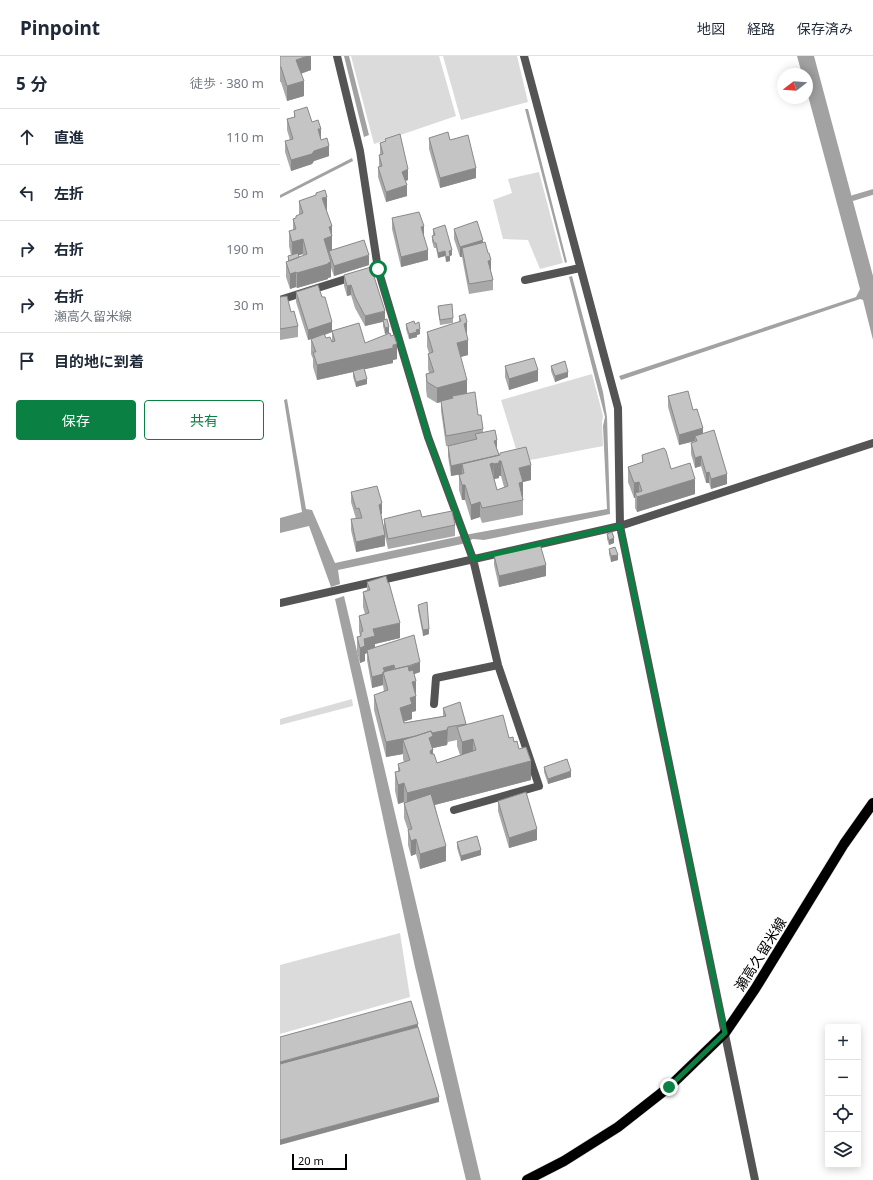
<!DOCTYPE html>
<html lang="ja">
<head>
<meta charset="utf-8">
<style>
  :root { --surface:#fff; --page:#f2f2f3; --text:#1f2937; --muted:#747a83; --line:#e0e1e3; --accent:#0b8043 }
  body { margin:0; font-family:"Noto Sans","Noto Sans JP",sans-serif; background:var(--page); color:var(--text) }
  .controls { position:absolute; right:12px; bottom:12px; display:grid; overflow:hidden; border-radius:4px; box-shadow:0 2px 10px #0003 }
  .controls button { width:36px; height:36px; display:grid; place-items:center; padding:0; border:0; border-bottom:1px solid var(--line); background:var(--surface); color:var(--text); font:20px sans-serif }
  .compass { position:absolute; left:497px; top:12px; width:36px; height:36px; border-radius:50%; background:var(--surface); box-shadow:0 2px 10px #0003; rotate:253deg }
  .scale { position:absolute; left:12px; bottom:10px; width:55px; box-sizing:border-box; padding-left:4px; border:2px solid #000; border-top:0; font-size:11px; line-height:14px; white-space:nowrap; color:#000; -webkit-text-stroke:3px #fff; paint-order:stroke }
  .stop { position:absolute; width:12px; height:12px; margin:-9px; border:3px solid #0b8043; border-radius:50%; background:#fff }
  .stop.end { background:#0b8043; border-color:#fff; box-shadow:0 1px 4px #0008 }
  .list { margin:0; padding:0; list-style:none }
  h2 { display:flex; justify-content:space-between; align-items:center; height:52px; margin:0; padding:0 16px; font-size:17px }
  h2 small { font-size:13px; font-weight:400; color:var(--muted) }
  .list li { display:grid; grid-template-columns:26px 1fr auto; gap:12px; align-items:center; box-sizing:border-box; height:56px; padding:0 16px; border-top:1px solid var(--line) }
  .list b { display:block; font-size:15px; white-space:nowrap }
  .list p { margin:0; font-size:13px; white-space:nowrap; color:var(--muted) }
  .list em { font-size:13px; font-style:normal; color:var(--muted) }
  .actions { display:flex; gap:8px; padding:12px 16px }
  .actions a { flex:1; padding:9px 0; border:1px solid var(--accent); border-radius:4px; text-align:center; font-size:14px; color:var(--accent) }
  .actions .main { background:var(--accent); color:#fff }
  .icon { flex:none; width:22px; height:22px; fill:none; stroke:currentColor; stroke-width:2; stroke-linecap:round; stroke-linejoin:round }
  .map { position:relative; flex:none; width:593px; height:1124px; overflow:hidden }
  header { display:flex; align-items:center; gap:24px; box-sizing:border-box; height:56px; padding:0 20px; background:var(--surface); border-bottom:1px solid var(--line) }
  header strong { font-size:19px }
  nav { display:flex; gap:22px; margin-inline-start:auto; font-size:14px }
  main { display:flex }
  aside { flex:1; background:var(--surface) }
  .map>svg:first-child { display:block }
  .green { fill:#dbdbdb }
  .water { fill:#a2a2a2 }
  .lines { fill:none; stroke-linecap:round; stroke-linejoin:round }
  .stream { stroke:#a2a2a2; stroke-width:5.5 }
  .primary-casing { stroke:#dbdbdb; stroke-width:11 }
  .lane { stroke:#545454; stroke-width:8 }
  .street { stroke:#545454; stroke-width:8 }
  .primary { stroke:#000; stroke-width:10 }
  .wall { fill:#a9a9a9; fill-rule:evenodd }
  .shaded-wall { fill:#898989 }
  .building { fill:#c4c4c4; stroke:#898989; fill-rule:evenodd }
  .route { stroke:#0b8043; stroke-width:5 }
  .labels { text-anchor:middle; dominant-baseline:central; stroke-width:3.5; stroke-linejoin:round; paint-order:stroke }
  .street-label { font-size:14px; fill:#000; stroke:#fff }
</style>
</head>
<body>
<header>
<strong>Pinpoint</strong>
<nav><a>地図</a><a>経路</a><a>保存済み</a></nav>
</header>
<main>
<aside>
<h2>5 分<small>徒歩 · 380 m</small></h2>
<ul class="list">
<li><svg class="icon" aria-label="ahead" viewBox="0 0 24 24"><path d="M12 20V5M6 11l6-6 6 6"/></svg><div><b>直進</b></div><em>110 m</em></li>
<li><svg class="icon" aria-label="left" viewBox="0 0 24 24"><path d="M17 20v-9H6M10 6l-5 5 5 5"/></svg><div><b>左折</b></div><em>50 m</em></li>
<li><svg class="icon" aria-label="right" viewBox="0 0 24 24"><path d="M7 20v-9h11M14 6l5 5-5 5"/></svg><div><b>右折</b></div><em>190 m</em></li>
<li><svg class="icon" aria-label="right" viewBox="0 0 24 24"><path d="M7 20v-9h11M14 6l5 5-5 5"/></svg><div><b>右折</b><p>瀬高久留米線</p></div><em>30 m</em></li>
<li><svg class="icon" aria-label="arrive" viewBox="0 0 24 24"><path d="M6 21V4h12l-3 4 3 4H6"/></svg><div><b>目的地に到着</b></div></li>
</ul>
<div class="actions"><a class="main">保存</a><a>共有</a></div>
</aside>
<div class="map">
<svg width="593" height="1124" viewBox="0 0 593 1124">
  <rect width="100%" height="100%" fill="#fff"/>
  <path class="green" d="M 71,0 L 159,0 L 176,60 L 94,88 Z
    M 163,0 L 237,0 L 248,46 L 181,64 Z
    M 259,116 L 283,207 L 260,213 L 248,184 L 223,183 L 213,144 L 232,137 L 228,123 Z
    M 312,318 L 323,360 L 322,366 L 323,390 L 240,406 L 221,344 Z
    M 72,643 L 73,650 L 0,669 L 0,663 Z
    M 120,877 L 130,941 L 0,978 L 0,909 Z"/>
  <path class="water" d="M 64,0 L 69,0 L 89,79 L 84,81 Z
    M 517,0 L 534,0 L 593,220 L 593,284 L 583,244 L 580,243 L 341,324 L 339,320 L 576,241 L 580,233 L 527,36 L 527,18 L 522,18 Z
    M 245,53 L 248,53 L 287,206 L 285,207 Z
    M 72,102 L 73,105 L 0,142 L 0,139 Z
    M 292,220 L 323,336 L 327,361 L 330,458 L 204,484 L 193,483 L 182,488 L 58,514 L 60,528 L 51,531 L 29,470 L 0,477 L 0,462 L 22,456 L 4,344 L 7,343 L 26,453 L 32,454 L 55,507 L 190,478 L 327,453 L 323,370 L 325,361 L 289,221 Z
    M 64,540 L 201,1124 L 186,1124 L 135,911 L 80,655 L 55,543 Z"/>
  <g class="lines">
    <path class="stream" d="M 573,142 L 593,136"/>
    <g class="primary-casing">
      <path id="primary" d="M 247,1124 L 284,1105 L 338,1071 L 389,1031 L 445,977 L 475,933 L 564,788 L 593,747"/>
    </g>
    <path class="lane" d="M 0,244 L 72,221"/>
    <path class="street" d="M 57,0 L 80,95 L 98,213 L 148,381 L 193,503 L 218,609 L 259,730 L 174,754
      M 244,0 L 338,352 L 340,470 L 475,1124
      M 245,224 L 300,212
      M 0,547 L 340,470 L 593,387
      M 154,648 L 156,622 L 218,609"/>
    <use href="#primary" class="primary"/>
  </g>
  <path class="wall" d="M 0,0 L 31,0 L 31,14 L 21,18 L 24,40 L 7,45 L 1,26 L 0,26 Z
    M 14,55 L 32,66 L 41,83 L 40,83 L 49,100 L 34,105 L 32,108 L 11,115 L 5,96 L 5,85 L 10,84 L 7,74 L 7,63 L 14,61 Z
    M 149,82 L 170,84 L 196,122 L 160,132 L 149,93 Z
    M 105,83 L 128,124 L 125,125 L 127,140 L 106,146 L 98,121 L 98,111 L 99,111 L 99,99 L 100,99 L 100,87 L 105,85 Z
    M 36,137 L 47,156 L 52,170 L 52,194 L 89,209 L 54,220 L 51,212 L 51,221 L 48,222 L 48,223 L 17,232 L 16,231 L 10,233 L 6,221 L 6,206 L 8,206 L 8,200 L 11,199 L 9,190 L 9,175 L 13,174 L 13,163 L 16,163 L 16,160 L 19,159 L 19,145 L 36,139 ZM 23,198 L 23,200 L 19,201 L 19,199 Z
    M 112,162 L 144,180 L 148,204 L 121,211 L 112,173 Z
    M 153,173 L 172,199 L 170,200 L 170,205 L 166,206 L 165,200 L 158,202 L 156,192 L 154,192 L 152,185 L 152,180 L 153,180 Z
    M 174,173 L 203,187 L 211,215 L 213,224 L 213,234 L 189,238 L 182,201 L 180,201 L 174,183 Z
    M 64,219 L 105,264 L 109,277 L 105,278 L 103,270 L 103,266 L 85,270 L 75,252 L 71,239 L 67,240 L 64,230 Z
    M 16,236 L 52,274 L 85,287 L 117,303 L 113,304 L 113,307 L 84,313 L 87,328 L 76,331 L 73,321 L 73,316 L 37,324 L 33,311 L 33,303 L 31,298 L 31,283 L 28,284 L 16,246 ZM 52,276 L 52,285 L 46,282 L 45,279 Z
    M 0,241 L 11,256 L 18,270 L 18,281 L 0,284 Z
    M 158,250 L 173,262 L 173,267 L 160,269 L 158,255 Z
    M 179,260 L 187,281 L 188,299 L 180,301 L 187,337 L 198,359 L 203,373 L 203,376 L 217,393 L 219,399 L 251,424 L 243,426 L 243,459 L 202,467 L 200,461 L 191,464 L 185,444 L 182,444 L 179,434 L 179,419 L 182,418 L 171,420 L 168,400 L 168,390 L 166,390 L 161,355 L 161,346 L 157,347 L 147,341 L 146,333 L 146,318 L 149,317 L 148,313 L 148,298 L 149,297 L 147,291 L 147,276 L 179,266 ZM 219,420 L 221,420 L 224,431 L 217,434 L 214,423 L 219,422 Z
    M 126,268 L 135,268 L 140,278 L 137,279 L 137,281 L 129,283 L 126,273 Z
    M 225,310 L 258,325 L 229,334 L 225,321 Z
    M 271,310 L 288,321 L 275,326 L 271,315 Z
    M 388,340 L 413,354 L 423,377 L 447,428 L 431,433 L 429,427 L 426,427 L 421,410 L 415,412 L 411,398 L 411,387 L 415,386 L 415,385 L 399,389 L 388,351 Z
    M 362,399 L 391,413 L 415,438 L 357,456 L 355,452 L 355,442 L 354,442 L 348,426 L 348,411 L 362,406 Z
    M 71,436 L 102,458 L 101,458 L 104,472 L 104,463 L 142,461 L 175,469 L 175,480 L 108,493 L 105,480 L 105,490 L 76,496 L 71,474 L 71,463 L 76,463 L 71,446 Z
    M 327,478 L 334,487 L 329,489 L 327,483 Z
    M 329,493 L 338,504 L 331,506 L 329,498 Z
    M 214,499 L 266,520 L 219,531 L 214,509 Z
    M 87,526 L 120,582 L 95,588 L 95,591 L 140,616 L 134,618 L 136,638 L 136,655 L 132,656 L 132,663 L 124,665 L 124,667 L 163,660 L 163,652 L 186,668 L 186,669 L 229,682 L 234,686 L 239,693 L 251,724 L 155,749 L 166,805 L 140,813 L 136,798 L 131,800 L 128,789 L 128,774 L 124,762 L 124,746 L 118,748 L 115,735 L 115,716 L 118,715 L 118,708 L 124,706 L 123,703 L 123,698 L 106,701 L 94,654 L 94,639 L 104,636 L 103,629 L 92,632 L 87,604 L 87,597 L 85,598 L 85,605 L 80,607 L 77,596 L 77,581 L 80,580 L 79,575 L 79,560 L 85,558 L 83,551 L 83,536 L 87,534 ZM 177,684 L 177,690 L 180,699 L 157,707 L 153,698 L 153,692 L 167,689 L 168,686 Z
    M 138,549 L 149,578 L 143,580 L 138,554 Z
    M 264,711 L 291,721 L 268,728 L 264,716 Z
    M 218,745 L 257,784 L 229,792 L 218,755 Z
    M 177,786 L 201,799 L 181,805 L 177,792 Z"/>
  <path class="shaded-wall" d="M 28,0 L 31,0 L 31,14 L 16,19 L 16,4 Z
    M 24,25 L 24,40 L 7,45 L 7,30 Z
    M 38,73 L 41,73 L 41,83 L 38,84 Z
    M 49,90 L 49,100 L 34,105 L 32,108 L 11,115 L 11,104 L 34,95 Z
    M 196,112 L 196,122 L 160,132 L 160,122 Z
    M 128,113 L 128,124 L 122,126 L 122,116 Z
    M 127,129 L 127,140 L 106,146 L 106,136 Z
    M 47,141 L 47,156 L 42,142 Z
    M 52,170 L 52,195 L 44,198 L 44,183 L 49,171 Z
    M 144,170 L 144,181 L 141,171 Z
    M 23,183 L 23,198 L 12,201 L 12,186 Z
    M 203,184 L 203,194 L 182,192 L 182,201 L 180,201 L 180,191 Z
    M 148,194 L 148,204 L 121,211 L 121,201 Z
    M 172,194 L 172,199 L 170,200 L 170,205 L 166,206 L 166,201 L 169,195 Z
    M 165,195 L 165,200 L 158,202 L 158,197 Z
    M 89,199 L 89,209 L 54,220 L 54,210 Z
    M 211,204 L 211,215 L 208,215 L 208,205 Z
    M 51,206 L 51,221 L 48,222 L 48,223 L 17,232 L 17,217 Z
    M 16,216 L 16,231 L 10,233 L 10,218 Z
    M 71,229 L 71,239 L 67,240 L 67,230 Z
    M 105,255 L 105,265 L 85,270 L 85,260 Z
    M 52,266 L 52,276 L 28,284 L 28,274 Z
    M 187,266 L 187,281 L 184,268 Z
    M 109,271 L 109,277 L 105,278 L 105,272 Z
    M 140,273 L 140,278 L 137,279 L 137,281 L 129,283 L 129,278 L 136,274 Z
    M 188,284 L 188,299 L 177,302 L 177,287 Z
    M 117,288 L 117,303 L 113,304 L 113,307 L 37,324 L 37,309 Z
    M 258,314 L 258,325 L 229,334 L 229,323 Z
    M 288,316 L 288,321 L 275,326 L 275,320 Z
    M 87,323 L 87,328 L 76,331 L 76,326 Z
    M 187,324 L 187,339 L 172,340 L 172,343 L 157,347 L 157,332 Z
    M 423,372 L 423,382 L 415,380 L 415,385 L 399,389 L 399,379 Z
    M 217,384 L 217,394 L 214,385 Z
    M 219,399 L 219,405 L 221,405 L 221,420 L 219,420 L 219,422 L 214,423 L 213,407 L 213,422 L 182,408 L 182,418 L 171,420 L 171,410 Z
    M 421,400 L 421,410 L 415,412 L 415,402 Z
    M 251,409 L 251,424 L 243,426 L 243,441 L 239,442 L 239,412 Z
    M 429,416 L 429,427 L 426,427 L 426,417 Z
    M 447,418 L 447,428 L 431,433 L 431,423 Z
    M 415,423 L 415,438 L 357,456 L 357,441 Z
    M 359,426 L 359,441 L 355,437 L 355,442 L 354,442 L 354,427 Z
    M 182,429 L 185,429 L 185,444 L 182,444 Z
    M 200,446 L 200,461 L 191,464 L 191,449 Z
    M 102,447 L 102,458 L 99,459 L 99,449 Z
    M 105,479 L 105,490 L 76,496 L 76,486 Z
    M 334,482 L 334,487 L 329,489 L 329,484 Z
    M 338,499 L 338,504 L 331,506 L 331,500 Z
    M 266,509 L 266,520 L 219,531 L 219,520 Z
    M 120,567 L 120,582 L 95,588 L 95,595 L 87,594 L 87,597 L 85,598 L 85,605 L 80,607 L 80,592 L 84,583 L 93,573 Z
    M 149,573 L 149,578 L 143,580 L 143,574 Z
    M 140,606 L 140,616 L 116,625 L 116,615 Z
    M 114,609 L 114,619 L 105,624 L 103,612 Z
    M 103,618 L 103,629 L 92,632 L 92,621 Z
    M 136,625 L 136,640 L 132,626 Z
    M 136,640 L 136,655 L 132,656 L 132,663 L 120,667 L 120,652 L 130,642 Z
    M 168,671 L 167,689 L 153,692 L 153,713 L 123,684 L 123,698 L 106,701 L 106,686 Z
    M 193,683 L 193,702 L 182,706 L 182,686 Z
    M 251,705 L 251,724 L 127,756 L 127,737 Z
    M 291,715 L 291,721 L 268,728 L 268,723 Z
    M 124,727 L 124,746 L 118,748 L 118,729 Z
    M 257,773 L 257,784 L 229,792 L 229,782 Z
    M 136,783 L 136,798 L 131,800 L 131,785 Z
    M 166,790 L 166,805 L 140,813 L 140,798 Z
    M 201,794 L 201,799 L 181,805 L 181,800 Z
    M 138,968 L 138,974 L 0,1011 L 0,1006 Z
    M 159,1041 L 159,1046 L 0,1089 L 0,1084 Z"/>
  <path class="building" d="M 0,0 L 28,0 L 16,4 L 24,25 L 7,30 L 1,11 L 0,11 Z
    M 27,51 L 32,66 L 38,64 L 41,73 L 38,73 L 41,84 L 47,82 L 49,90 L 34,95 L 32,98 L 11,104 L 5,85 L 13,83 L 7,63 L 15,61 L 14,55 Z
    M 168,76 L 170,84 L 188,79 L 196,112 L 160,122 L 149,82 Z
    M 120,78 L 128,113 L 122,116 L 127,129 L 106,136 L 98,111 L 102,110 L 99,99 L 103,98 L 100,87 L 106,85 L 105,83 Z
    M 45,134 L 47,141 L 42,142 L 52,170 L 49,171 L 52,180 L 44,183 L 51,206 L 48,207 L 48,208 L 17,217 L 16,216 L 10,218 L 6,206 L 27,198 L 23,183 L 12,186 L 9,175 L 16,173 L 13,163 L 16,162 L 16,160 L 23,157 L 19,145 L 36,139 L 36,137 Z
    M 139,156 L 144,170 L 141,171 L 148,194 L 121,201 L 112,162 Z
    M 197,165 L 203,184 L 180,191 L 174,173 Z
    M 165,169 L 172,194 L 169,195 L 170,200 L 166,201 L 165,195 L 158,197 L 156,187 L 154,187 L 152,180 L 155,179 L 153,173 Z
    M 84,184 L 89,199 L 54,210 L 49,195 Z
    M 205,186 L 208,197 L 209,197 L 211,204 L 208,205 L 213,224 L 189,228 L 182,192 Z
    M 18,197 L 19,201 L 9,205 L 8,200 Z
    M 91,211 L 105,255 L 85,260 L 75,241 L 71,229 L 67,230 L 64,219 Z
    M 38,229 L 42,241 L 45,241 L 52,266 L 28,274 L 16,236 Z
    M 7,240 L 11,256 L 14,255 L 18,270 L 0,273 L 0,241 Z
    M 172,248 L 173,262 L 160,264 L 158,250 Z
    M 185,258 L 187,266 L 184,268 L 188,284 L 177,287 L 187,324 L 157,332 L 147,326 L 146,318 L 154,316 L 148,298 L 153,296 L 147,276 L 181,265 L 179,260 Z
    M 107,263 L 109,271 L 105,272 L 103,264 Z
    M 134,265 L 135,268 L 139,266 L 140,273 L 136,274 L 137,276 L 129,278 L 126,268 Z
    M 79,267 L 85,287 L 110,277 L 111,280 L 114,279 L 117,288 L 113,289 L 113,292 L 37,309 L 33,296 L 36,296 L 31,283 L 44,278 L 46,282 L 50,281 L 52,286 L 55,285 L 52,275 Z
    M 254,302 L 258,314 L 229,323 L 225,310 Z
    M 285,305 L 288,316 L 275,320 L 271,310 Z
    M 84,312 L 87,323 L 76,326 L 73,315 Z
    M 408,335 L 413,354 L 417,353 L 423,372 L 399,379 L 388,340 Z
    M 195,336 L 198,359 L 201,359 L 203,373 L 166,380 L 161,345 L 173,342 L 172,340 Z
    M 215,374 L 217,384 L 214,385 L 219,399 L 171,410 L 168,390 L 197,383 L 195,378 Z
    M 434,374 L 447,418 L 431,423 L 429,416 L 426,417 L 421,400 L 415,402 L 411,387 L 417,385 L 415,380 Z
    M 246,391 L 251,409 L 239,412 L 243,426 L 239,427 L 243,444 L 202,452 L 200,446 L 191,449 L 185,429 L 182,429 L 179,419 L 184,417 L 182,408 L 220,399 L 220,397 ZM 219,405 L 221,405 L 228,430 L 217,434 L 210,408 L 213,407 L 214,408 L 219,407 Z
    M 384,392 L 386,395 L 391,413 L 410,407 L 415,423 L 357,441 L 355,437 L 362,435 L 359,426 L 354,427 L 348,411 L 363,406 L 362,399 Z
    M 97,430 L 102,447 L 99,449 L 105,479 L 76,486 L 71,463 L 82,462 L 79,452 L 76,453 L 71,436 Z
    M 140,454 L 142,461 L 172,455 L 175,469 L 108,483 L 104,463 Z
    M 332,476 L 334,482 L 329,484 L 327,478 Z
    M 260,488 L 266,509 L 219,520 L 214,499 Z
    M 335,491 L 338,499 L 331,500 L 329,493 Z
    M 106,520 L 108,527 L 109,527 L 120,567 L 93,573 L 95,580 L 84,583 L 85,590 L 80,592 L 77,581 L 81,580 L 81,576 L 83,575 L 79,560 L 89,557 L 83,536 L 90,534 L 87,526 Z
    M 147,546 L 149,573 L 143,574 L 138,549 Z
    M 134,579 L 140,606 L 128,610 L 115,613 L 114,609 L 103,612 L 105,616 L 103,616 L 103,618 L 92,621 L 87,594 Z
    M 128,610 L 129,615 L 133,614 L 136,625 L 132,626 L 136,640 L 130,642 L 132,648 L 120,652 L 124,667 L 166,660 L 163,652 L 180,646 L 186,668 L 168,671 L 167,674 L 152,677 L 151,675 L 136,680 L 106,686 L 94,639 L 108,634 L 103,616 Z
    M 223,659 L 229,682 L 233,681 L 234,686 L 237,685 L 239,693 L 246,691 L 251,705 L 127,737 L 124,727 L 118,729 L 115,716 L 120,715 L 118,708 L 130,704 L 123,684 L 151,675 L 153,680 L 149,682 L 153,694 L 151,694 L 150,696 L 151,698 L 154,698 L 157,707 L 196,694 L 193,683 L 182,686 L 177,671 Z
    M 287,703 L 291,715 L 268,723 L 264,711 Z
    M 246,736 L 257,773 L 229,782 L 218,745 Z
    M 151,738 L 166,790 L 140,798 L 136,783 L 131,785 L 128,774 L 132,773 L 124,747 Z
    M 197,780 L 201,794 L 181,800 L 177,786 Z
    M 131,945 L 138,968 L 0,1006 L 0,981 Z
    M 138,971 L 159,1041 L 0,1084 L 0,1008 Z"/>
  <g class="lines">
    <path class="route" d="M 98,213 L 148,381 L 193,503 L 340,470 L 445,977 L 389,1031"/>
  </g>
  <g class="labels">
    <g class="street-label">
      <text transform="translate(480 898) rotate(-58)">瀬高久留米線</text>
    </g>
  </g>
</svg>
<div class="controls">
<button>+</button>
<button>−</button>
<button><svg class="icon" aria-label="locate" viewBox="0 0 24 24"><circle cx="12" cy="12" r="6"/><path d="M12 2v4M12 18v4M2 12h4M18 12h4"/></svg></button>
<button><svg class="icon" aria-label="layers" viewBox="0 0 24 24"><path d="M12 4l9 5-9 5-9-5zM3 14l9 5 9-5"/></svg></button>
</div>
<svg class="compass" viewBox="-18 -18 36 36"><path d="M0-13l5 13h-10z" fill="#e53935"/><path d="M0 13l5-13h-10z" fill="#747a83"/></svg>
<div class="scale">20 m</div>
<div class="stop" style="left:98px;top:213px"></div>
<div class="stop end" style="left:389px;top:1031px"></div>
</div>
</main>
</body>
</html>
